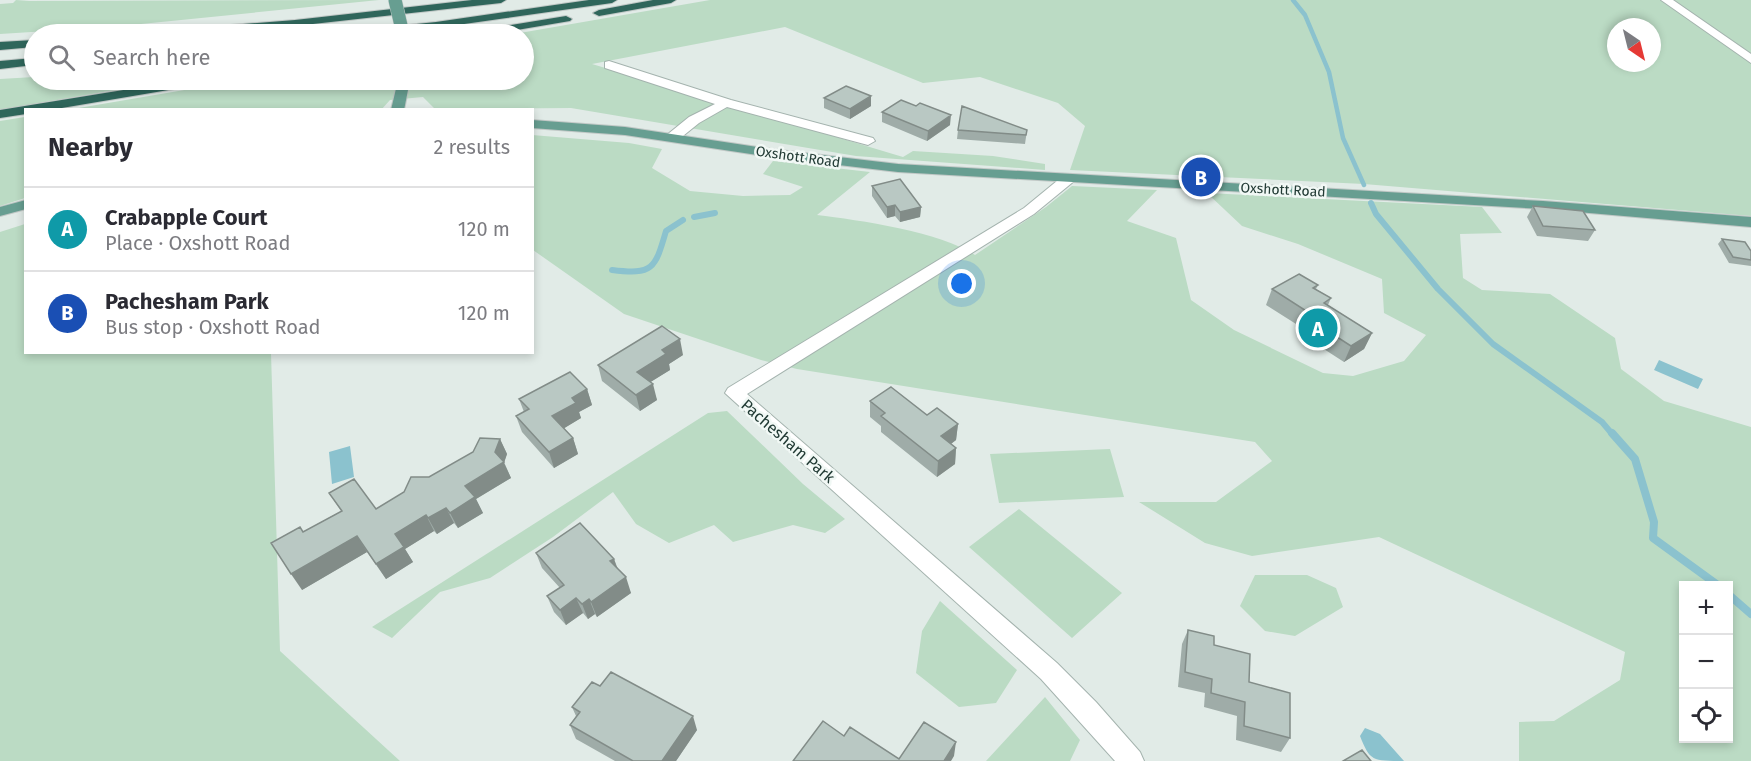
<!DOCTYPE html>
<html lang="en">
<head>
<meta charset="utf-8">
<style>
  :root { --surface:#fff; --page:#f7f7f7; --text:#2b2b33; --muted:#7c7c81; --line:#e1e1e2; --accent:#b45309 }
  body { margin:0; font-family:"Fira Sans",sans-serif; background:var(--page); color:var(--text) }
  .controls { position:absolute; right:18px; bottom:18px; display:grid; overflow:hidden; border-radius:0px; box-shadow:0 3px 9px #0003 }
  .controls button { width:54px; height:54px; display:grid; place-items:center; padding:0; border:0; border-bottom:2px solid var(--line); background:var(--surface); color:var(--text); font:30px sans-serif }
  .compass { position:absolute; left:1607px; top:18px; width:54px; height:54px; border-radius:50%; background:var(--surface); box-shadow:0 3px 9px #0003; rotate:145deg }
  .you { position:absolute; left:962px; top:284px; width:21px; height:21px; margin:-15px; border:4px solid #fff; border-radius:50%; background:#1a73e8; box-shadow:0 0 0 9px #1a73e833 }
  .badge { display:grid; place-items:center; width:39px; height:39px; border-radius:50%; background:var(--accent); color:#fff; font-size:20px; font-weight:700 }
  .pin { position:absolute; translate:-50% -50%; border:3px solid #fff; box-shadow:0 2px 6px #0006 }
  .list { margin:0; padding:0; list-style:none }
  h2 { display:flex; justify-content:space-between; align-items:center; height:78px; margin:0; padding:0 24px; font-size:26px }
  h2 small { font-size:20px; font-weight:400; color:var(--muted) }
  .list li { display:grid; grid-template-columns:39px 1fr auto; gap:18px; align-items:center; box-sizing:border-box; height:84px; padding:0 24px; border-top:2px solid var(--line) }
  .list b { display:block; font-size:22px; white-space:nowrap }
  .list p { margin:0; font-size:20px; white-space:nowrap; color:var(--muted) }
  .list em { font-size:20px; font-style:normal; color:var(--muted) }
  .icon { flex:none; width:33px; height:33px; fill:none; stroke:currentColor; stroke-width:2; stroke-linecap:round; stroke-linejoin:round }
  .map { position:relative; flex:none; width:1751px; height:761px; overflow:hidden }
  .search { position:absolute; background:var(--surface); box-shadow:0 3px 9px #0003; left:24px; top:24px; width:510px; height:66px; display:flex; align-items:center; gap:15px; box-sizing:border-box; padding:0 21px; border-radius:33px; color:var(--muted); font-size:22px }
  .panel { position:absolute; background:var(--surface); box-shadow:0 3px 9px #0003; left:24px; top:108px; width:510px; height:246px; border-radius:0px }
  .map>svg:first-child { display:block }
  .green { fill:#bbdbc4; fill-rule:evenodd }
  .water { fill:#8bc2ce }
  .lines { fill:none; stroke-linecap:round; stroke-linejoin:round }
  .stream-far2 { stroke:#8bc2ce; stroke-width:4.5 }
  .stream-far1 { stroke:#8bc2ce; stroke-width:6 }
  .stream { stroke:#8bc2ce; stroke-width:8 }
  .minor-casing { stroke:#a4b3ae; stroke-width:2 }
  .major-casing { stroke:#c1c8c6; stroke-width:2 }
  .highway-casing { stroke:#c1c8c6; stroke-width:2 }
  .minor { fill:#fff; fill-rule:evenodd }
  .major { fill:#679e91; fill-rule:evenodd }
  .highway { fill:#2f665b; fill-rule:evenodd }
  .major-bridge-casing { stroke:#c1c8c6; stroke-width:14; stroke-linecap:butt }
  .major-bridge { stroke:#679e91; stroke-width:13 }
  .wall { fill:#9faca8 }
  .shaded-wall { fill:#828c88 }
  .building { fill:#b9c8c3; stroke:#828c88; stroke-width:1.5 }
  .labels { text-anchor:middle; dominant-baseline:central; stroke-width:5; stroke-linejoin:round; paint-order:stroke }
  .far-street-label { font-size:14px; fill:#223b35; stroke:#f1f8f5 }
  .street-label { font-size:16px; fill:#223b35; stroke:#f1f8f5 }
</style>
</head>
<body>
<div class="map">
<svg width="1751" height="761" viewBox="0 0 1751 761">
  <rect width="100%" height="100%" fill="#e1ebe7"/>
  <path class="green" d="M 16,0 L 29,1 L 379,0 L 111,27 L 0,34 L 0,4 L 13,3 Z
    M 710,0 L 1751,0 L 1751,216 L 1364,184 L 1070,170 L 1085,126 L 1058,103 L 980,77 L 923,83 L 785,27 L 592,64 L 903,157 L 913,151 L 993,156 L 1045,164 L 1045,170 L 856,156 L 571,108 L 435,109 L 423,97 L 390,100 L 381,110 L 67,110 L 243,80 L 524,80 L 524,34 L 514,34 ZM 1616,27 L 1652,27 L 1652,63 L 1616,63 Z
    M 34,77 L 34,80 L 172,80 L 0,110 L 0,79 Z
    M 25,117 L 25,198 L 0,206 L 0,121 Z
    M 532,135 L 629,143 L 662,149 L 652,168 L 690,191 L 743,196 L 790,195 L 803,187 L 763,174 L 773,161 L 870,172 L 817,215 C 859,220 941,232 975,255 L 1046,207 L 1072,186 L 1157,190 L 1127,221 L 1176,238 L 1191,300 L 1234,330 L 1323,373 L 1353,376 L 1404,361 L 1426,335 L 1384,313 L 1382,279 L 1298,244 L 1242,226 L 1207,193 L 1482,207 L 1502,233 L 1460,234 L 1463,278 L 1482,290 L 1550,294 L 1615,338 L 1621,369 L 1664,401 L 1751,427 L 1751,761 L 1519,761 L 1519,722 L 1554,721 L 1620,680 L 1625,652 L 1379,537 L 1252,556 L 1205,543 L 1139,502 L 1216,502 L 1272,461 L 1255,442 L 797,369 L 761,360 L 624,314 L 533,250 ZM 1684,586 L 1728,586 L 1728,738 L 1684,738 Z
    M 25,224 L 26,352 L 271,353 L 280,651 L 400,761 L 0,761 L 0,232 Z
    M 727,411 L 803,484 L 845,519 L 825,533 L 793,525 L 733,542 L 714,525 L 669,543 L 636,524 L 613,492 L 553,537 L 490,578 L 440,592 L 392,638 L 372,627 L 708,413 Z
    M 1110,449 L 1124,497 L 999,503 L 990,454 Z
    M 1019,509 L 1122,593 L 1072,638 L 969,547 Z
    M 1255,575 L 1307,575 L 1336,588 L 1343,607 L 1295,636 L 1265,631 L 1240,606 Z
    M 940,601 L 1017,670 L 996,703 L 959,707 L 916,673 L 922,631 Z
    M 1045,697 L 1080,740 L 1070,761 L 986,761 Z"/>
  <path class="water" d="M 1659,360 L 1703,379 L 1698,389 L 1654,370 Z
    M 350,446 L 354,477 L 332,484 L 329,452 Z
    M 1365,728 L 1380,734 L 1404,761 C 1372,761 1370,761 1360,736 Z"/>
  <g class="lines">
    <path class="stream-far2" d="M 1293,0 L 1305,15 L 1329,72 L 1343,138 L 1364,185"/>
    <path class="stream-far1" d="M 1371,203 L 1376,214 L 1438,289 L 1493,344 L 1602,422 L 1613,435
      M 694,217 L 715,213
      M 612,270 C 653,275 655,269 666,231 L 683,220"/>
    <path class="stream" d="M 1612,433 L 1635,459 L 1654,522 L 1653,538 L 1719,586
      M 1728,594 L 1751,614"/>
    <g class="minor-casing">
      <path id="minor" d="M 1661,0 L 1673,0 L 1751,54 L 1751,63 Z
        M 609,61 L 731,100 L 873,138 L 875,141 L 868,145 L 727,107 L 699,123 L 678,140 L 668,140 L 666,137 L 668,134 L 689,117 L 715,104 L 605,68 L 605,62 Z
        M 1068,175 L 1073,176 L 1075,179 L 1073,182 L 1034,214 L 747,394 L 1057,663 L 1096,702 L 1140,752 L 1144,761 L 1115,761 L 1041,679 L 725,393 L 728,388 L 1024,208 L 1063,176 Z"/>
    </g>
    <g class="major-casing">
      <path id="major" d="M 398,80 L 410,80 L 404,110 L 391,110 Z
        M 532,120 L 625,127 L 771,149 L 898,164 L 1543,201 L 1751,217 L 1751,227 L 1543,209 L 898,172 L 771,157 L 625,135 L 532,128 Z
        M 26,200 L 26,209 L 0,216 L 0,207 Z"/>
    </g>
    <g class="highway-casing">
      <path id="highway" d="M 472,0 L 506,0 L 501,3 L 295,26 L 190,34 L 146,34 L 152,31 L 295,20 Z
        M 589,0 L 617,0 L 612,3 L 436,28 L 377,34 L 342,34 L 348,31 L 436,22 Z
        M 653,0 L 676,0 L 671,3 L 599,16 L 593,13 L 599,10 Z
        M 566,16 L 572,19 L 570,21 L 493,34 L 469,34 L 475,31 Z
        M 34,40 L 34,47 L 0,50 L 0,42 Z
        M 34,58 L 34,65 L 0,69 L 0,61 Z
        M 185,80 L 210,80 L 204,84 L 50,110 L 26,110 L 26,114 L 0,118 L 0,110 Z"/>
    </g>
    <use href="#minor" class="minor"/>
    <use href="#major" class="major"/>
    <use href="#highway" class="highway"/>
    <g class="major-bridge-casing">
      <path id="major-bridge" d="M 395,0 L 403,34"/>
    </g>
    <use href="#major-bridge" class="major-bridge"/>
  </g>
  <path class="wall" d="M 824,98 L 871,106 L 850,119 L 824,108 Z
    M 882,112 L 950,125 L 927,141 L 882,122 Z
    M 958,130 L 1027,130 L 1025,144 L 957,139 Z
    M 872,186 L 921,207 L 920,217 L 900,222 L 895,216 L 887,218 L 872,196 Z
    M 1533,206 L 1595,230 L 1588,241 L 1537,236 L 1527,217 Z
    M 1722,239 L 1751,251 L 1751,266 L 1729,263 L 1718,244 Z
    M 1318,285 L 1316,289 L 1331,298 L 1328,305 L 1372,333 L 1364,349 L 1344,362 L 1313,342 L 1315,336 L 1266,305 L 1272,289 Z
    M 683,355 L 669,364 L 670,370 L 650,382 L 657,400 L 640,411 L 602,381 L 598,365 Z
    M 587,389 L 592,405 L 579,412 L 581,418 L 564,428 L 573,438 L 578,454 L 554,468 L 522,432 L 516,416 L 524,412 L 519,399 Z
    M 870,401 L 927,415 L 958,424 L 956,440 L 951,444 L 956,448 L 955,464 L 937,477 L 881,432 L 881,426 L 870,417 Z
    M 500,439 L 507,454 L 504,462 L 511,478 L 476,499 L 483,513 L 458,528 L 454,523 L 437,534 L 434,531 L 405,549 L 413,562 L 386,579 L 367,552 L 302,590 L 303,532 L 341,511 L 329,493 L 376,509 L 429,477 Z
    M 536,553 L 614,559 L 618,569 L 631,593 L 597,617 L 595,614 L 588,619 L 583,613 L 566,625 L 554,612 L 547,596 L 560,588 L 542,568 Z
    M 1188,630 L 1214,645 L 1249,682 L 1290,738 L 1281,752 L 1236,740 L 1237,716 L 1204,707 L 1205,693 L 1178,687 L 1182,644 Z
    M 600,686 L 697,730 L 676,761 L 615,761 L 576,739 L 570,725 L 576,716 L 572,707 Z"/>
  <path class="shaded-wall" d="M 871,96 L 871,106 L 850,119 L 850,109 Z
    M 951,115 L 950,125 L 927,141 L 928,131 Z
    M 895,205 L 895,216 L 887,218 L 887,207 Z
    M 921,207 L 920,217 L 900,222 L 900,212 Z
    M 1372,333 L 1364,349 L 1344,362 L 1351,346 Z
    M 680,339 L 683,355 L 669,364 L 670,370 L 641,388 L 637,372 L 662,350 Z
    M 653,384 L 657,400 L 640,411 L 636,395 Z
    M 587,389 L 592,405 L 579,412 L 581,418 L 558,432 L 552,416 L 572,398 Z
    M 958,424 L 956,440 L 940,452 L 941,436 Z
    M 573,438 L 578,454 L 554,468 L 549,452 Z
    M 500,439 L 507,454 L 504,463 L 511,478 L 476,499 L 483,513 L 458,528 L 450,513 L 465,486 L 495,452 Z
    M 956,448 L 955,464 L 937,477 L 938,461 Z
    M 446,508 L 454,523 L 437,534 L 428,518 Z
    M 426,515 L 434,531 L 405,549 L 413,562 L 386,579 L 376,564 L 395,534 Z
    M 357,536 L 367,552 L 302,590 L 291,574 Z
    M 614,559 L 619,574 L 610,561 Z
    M 626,577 L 631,593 L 597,617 L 591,602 Z
    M 576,598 L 583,613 L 566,625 L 560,610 Z
    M 589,599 L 595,614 L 588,619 L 582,604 Z
    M 693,716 L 697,730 L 676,761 L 662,761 Z
    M 956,742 L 954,756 L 951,761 L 944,761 Z"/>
  <path class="building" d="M 846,86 L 871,96 L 850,109 L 824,98 Z
    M 901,100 L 916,106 L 920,103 L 951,115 L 928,131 L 882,112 Z
    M 962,106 L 1027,130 L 1026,135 L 958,130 Z
    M 900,179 L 921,207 L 900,212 L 895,205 L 887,207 L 872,186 Z
    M 1533,206 L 1583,211 L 1595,230 L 1543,226 Z
    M 1722,239 L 1745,242 L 1751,251 L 1751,260 L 1733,257 Z
    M 1299,274 L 1318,285 L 1313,288 L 1331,298 L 1324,303 L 1372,333 L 1351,346 L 1320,326 L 1325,323 L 1272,289 Z
    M 662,326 L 680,339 L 662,350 L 666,354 L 637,372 L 653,384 L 636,395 L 598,365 Z
    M 570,372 L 587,389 L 572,398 L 576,403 L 552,416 L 573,438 L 549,452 L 516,416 L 529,409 L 519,399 Z
    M 891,387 L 927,415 L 937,408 L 958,424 L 941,436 L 956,448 L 938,461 L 881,416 L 885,413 L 870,401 Z
    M 480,438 L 500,439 L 495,452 L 504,462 L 465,486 L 475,497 L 450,513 L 446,508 L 428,518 L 426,515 L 395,534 L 404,547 L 376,564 L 357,536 L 291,574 L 271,543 L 300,527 L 303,532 L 342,511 L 329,493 L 354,479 L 376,509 L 404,492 L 411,477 L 429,477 L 473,452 Z
    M 580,523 L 614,559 L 610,561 L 626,577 L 591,602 L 589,599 L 582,604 L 576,598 L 560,610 L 547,596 L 564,585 L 536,553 Z
    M 1188,630 L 1214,636 L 1214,645 L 1250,654 L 1249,682 L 1290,693 L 1290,738 L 1244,726 L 1245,702 L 1211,693 L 1212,679 L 1185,672 Z
    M 611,672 L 693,716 L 662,761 L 633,761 L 570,725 L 580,712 L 572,707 L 592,682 L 600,686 Z
    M 823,721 L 844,736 L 850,727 L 899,759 L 924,722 L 956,742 L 944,761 L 793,761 Z
    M 1362,750 L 1371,761 L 1343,761 Z"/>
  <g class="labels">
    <g class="far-street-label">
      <text transform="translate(798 157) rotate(8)">Oxshott Road</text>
      <text transform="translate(1283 190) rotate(3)">Oxshott Road</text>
    </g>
    <g class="street-label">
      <text transform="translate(788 441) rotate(41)">Pachesham Park</text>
    </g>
  </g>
</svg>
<div class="controls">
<button>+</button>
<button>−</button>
<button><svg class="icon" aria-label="locate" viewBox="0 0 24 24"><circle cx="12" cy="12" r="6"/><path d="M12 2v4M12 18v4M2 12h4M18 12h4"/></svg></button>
</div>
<svg class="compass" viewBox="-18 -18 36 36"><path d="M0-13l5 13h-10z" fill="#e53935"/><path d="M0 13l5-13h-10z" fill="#7c7c81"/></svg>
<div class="you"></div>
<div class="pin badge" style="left:1318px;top:328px;background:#0f9aa8">A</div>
<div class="pin badge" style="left:1201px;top:177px;background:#1a4fb4">B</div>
<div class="search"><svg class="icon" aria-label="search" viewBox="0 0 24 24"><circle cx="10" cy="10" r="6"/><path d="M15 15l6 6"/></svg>Search here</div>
<section class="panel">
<h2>Nearby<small>2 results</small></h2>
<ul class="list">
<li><span class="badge" style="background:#0f9aa8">A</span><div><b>Crabapple Court</b><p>Place · Oxshott Road</p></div><em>120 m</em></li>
<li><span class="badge" style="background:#1a4fb4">B</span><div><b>Pachesham Park</b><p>Bus stop · Oxshott Road</p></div><em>120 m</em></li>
</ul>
</section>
</div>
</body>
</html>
